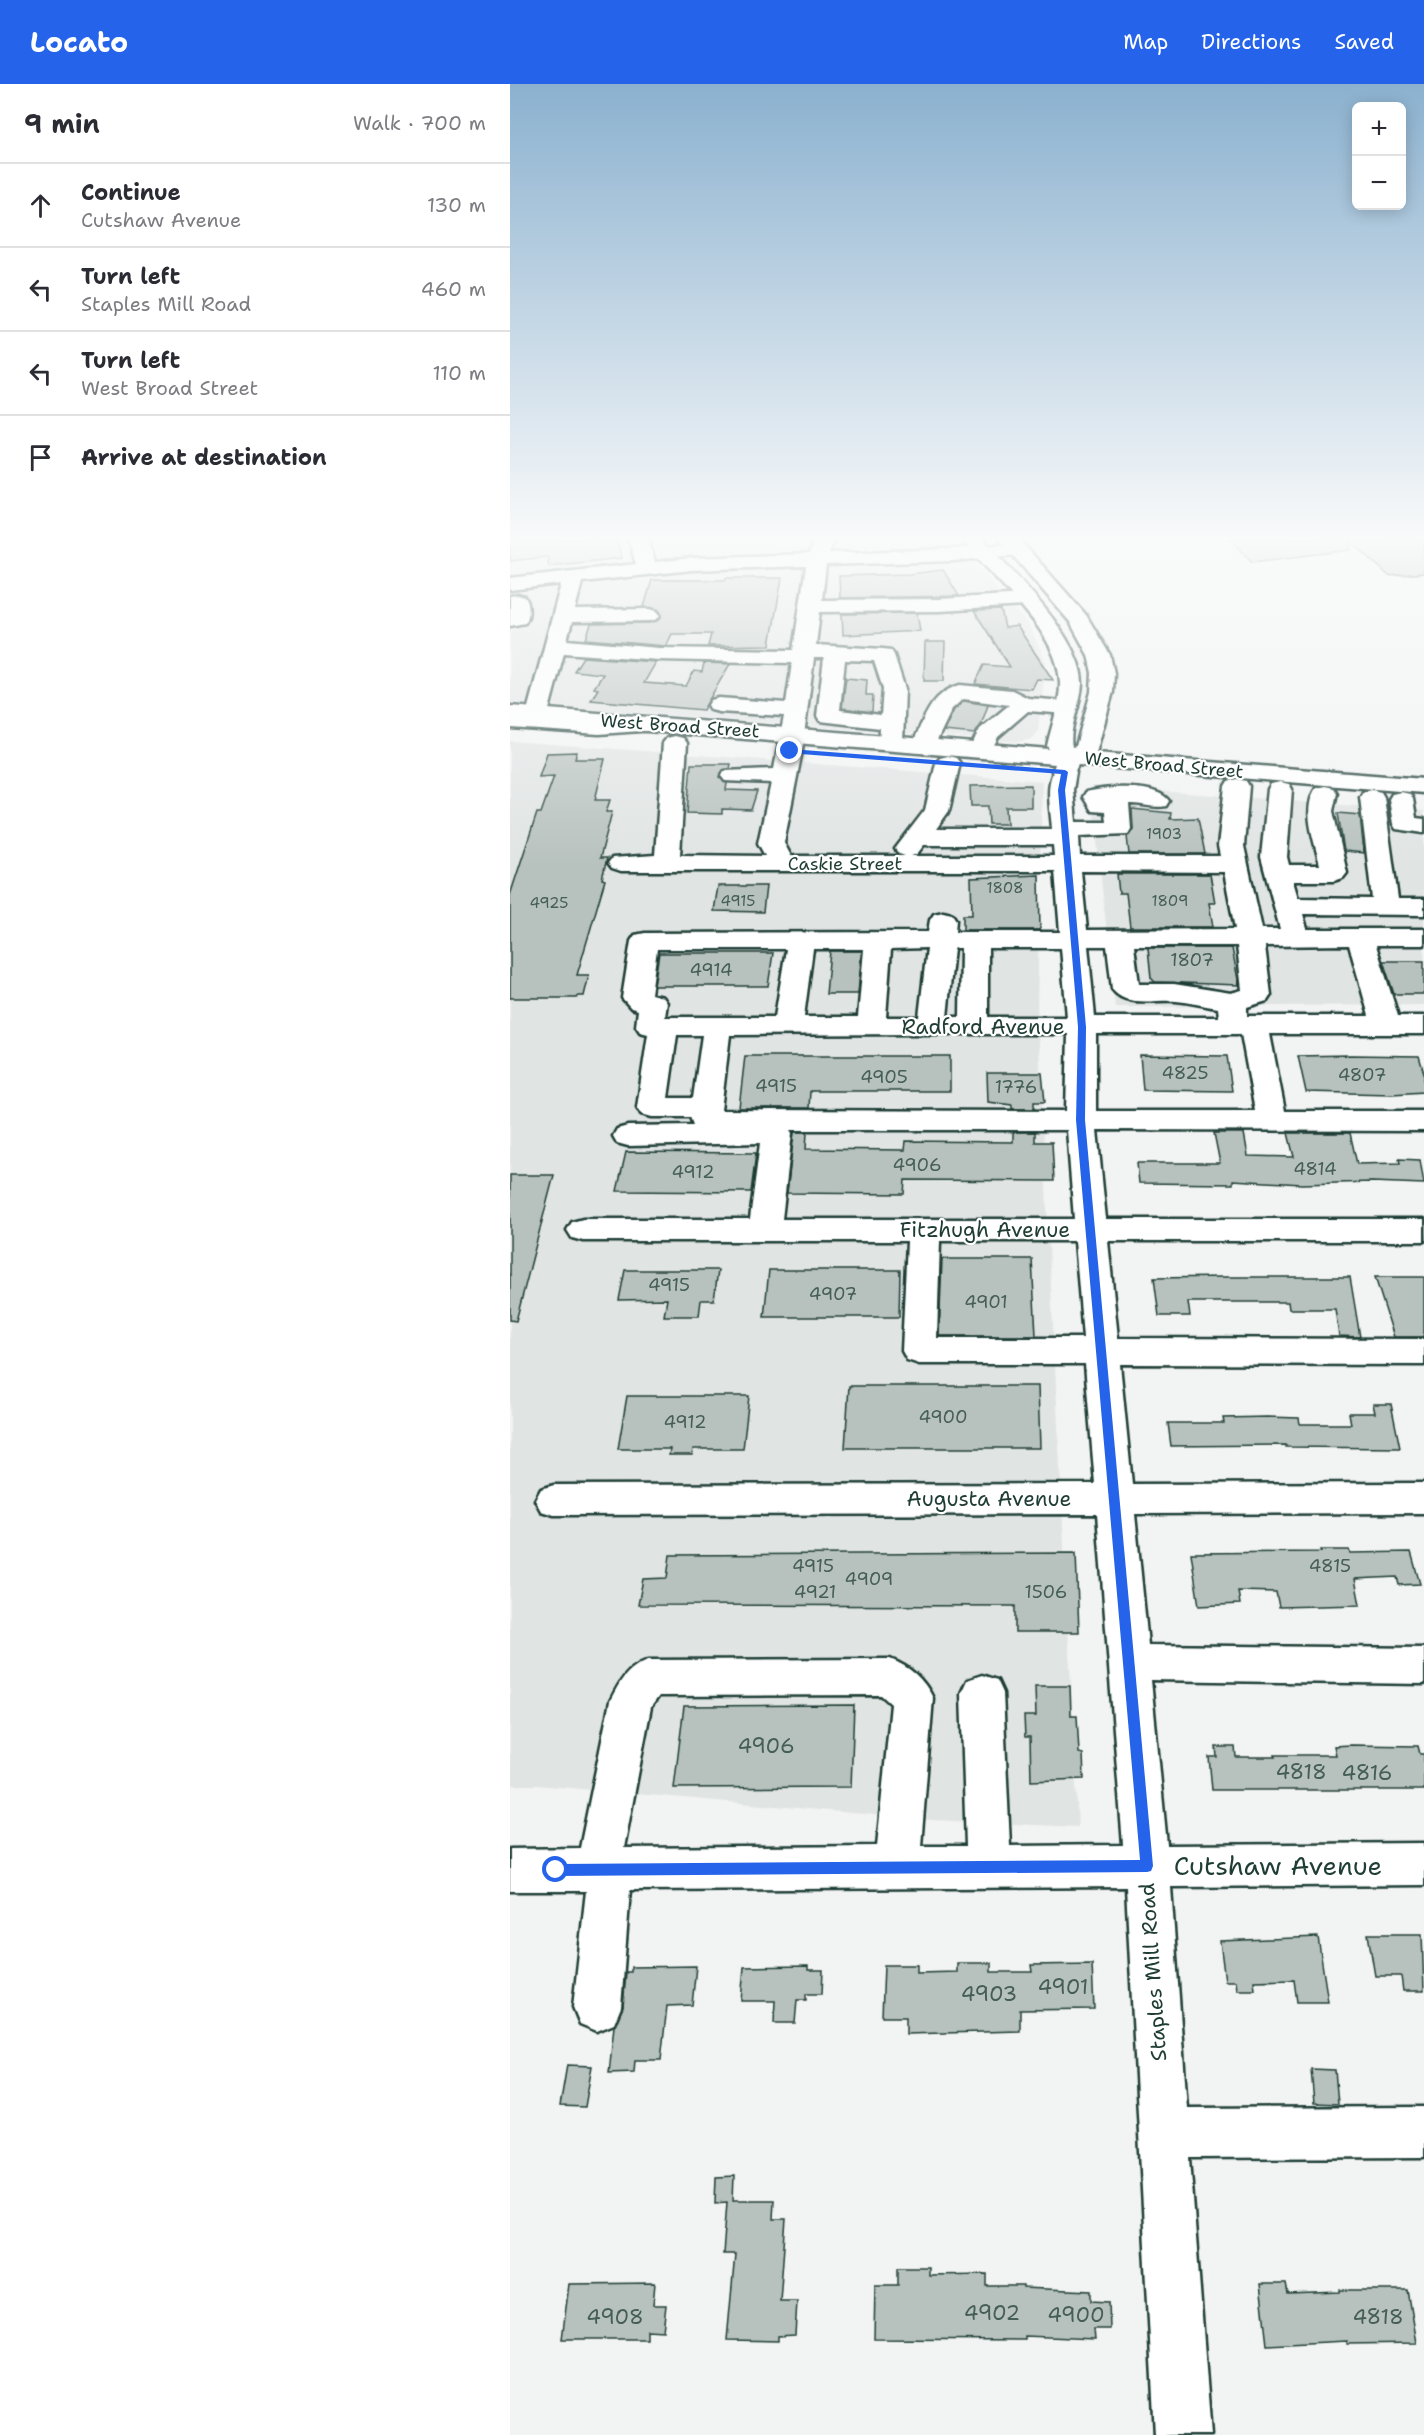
<!DOCTYPE html>
<html lang="en">
<head>
<meta charset="utf-8">
<style>
  :root { --surface:#fff; --page:#f7f7f7; --text:#2b2b33; --muted:#7c7c81; --line:#e1e1e2; --accent:#2563eb }
  body { margin:0; font-family:"Shantell Sans",sans-serif; background:var(--page); color:var(--text) }
  .controls { position:absolute; right:18px; top:18px; display:grid; overflow:hidden; border-radius:9px; box-shadow:0 3px 15px #0003 }
  .controls button { width:54px; height:54px; display:grid; place-items:center; padding:0; border:0; border-bottom:2px solid var(--line); background:var(--surface); color:var(--text); font:30px sans-serif }
  .stop { position:absolute; width:18px; height:18px; margin:-14px; border:4px solid #2563eb; border-radius:50%; background:#fff }
  .stop.end { background:#2563eb; border-color:#fff; box-shadow:0 2px 6px #0008 }
  .list { margin:0; padding:0; list-style:none }
  h2 { display:flex; justify-content:space-between; align-items:center; height:78px; margin:0; padding:0 24px; font-size:26px }
  h2 small { font-size:20px; font-weight:400; color:var(--muted) }
  .list li { display:grid; grid-template-columns:39px 1fr auto; gap:18px; align-items:center; box-sizing:border-box; height:84px; padding:0 24px; border-top:2px solid var(--line) }
  .list b { display:block; font-size:22px; white-space:nowrap }
  .list p { margin:0; font-size:20px; white-space:nowrap; color:var(--muted) }
  .list em { font-size:20px; font-style:normal; color:var(--muted) }
  .icon { flex:none; width:33px; height:33px; fill:none; stroke:currentColor; stroke-width:2; stroke-linecap:round; stroke-linejoin:round }
  .map { position:relative; flex:none; width:914px; height:2351px; overflow:hidden }
  header { display:flex; align-items:center; gap:36px; box-sizing:border-box; height:84px; padding:0 30px; background:var(--accent); color:#fff }
  header strong { font-size:28px }
  nav { display:flex; gap:33px; margin-inline-start:auto; font-size:21px }
  main { display:flex }
  aside { flex:1; background:var(--surface) }
  .map>svg:first-child { display:block }
  .built { fill:#e0e4e3 }
  .building { fill:#b7c1bd; stroke:#1f3d34; stroke-width:1.5 }
  .lines { fill:none; stroke-linecap:round; stroke-linejoin:round }
  .minor-casing { stroke:#1f3d34; stroke-width:5 }
  .major-casing { stroke:#1f3d34; stroke-width:5 }
  .minor { fill:#fff; fill-rule:evenodd }
  .major { fill:#fff; fill-rule:evenodd }
  .route { fill:#2563eb }
  .labels { text-anchor:middle; dominant-baseline:central; stroke-width:4.5; stroke-linejoin:round; paint-order:stroke }
  .far-number-label { font-size:15px; fill:#455e56 }
  .far-street-label { font-size:18px; fill:#1f3d34; stroke:#fff }
  .number-label { font-size:18px; fill:#455e56 }
  .street-label { font-size:21px; fill:#1f3d34; stroke:#fff }
  .near-number-label { font-size:21px; fill:#455e56 }
  .near-street-label { font-size:26px; fill:#1f3d34; stroke:#fff }
</style>
</head>
<body>
<header>
<strong>Locato</strong>
<nav><a>Map</a><a>Directions</a><a>Saved</a></nav>
</header>
<main>
<aside>
<h2>9 min<small>Walk · 700 m</small></h2>
<ul class="list">
<li><svg class="icon" aria-label="ahead" viewBox="0 0 24 24"><path d="M12 20V5M6 11l6-6 6 6"/></svg><div><b>Continue</b><p>Cutshaw Avenue</p></div><em>130 m</em></li>
<li><svg class="icon" aria-label="left" viewBox="0 0 24 24"><path d="M17 20v-9H6M10 6l-5 5 5 5"/></svg><div><b>Turn left</b><p>Staples Mill Road</p></div><em>460 m</em></li>
<li><svg class="icon" aria-label="left" viewBox="0 0 24 24"><path d="M17 20v-9H6M10 6l-5 5 5 5"/></svg><div><b>Turn left</b><p>West Broad Street</p></div><em>110 m</em></li>
<li><svg class="icon" aria-label="arrive" viewBox="0 0 24 24"><path d="M6 21V4h12l-3 4 3 4H6"/></svg><div><b>Arrive at destination</b></div></li>
</ul>
</aside>
<div class="map">
<svg width="914" height="2351" viewBox="0 0 914 2351">
  <rect width="100%" height="100%" fill="#f2f3f3"/>
  <filter id="ink" filterUnits="userSpaceOnUse"><feTurbulence type="fractalNoise" baseFrequency=".0167" numOctaves="2"/><feDisplacementMap in="SourceGraphic" scale="12" xChannelSelector="R" yChannelSelector="G"/><feConvolveMatrix kernelMatrix="1 2 1 2 8 2 1 2 1" color-interpolation-filters="sRGB"/></filter>
  <g filter="url(#ink)">
    <path class="built" d="M 0,454 L 444,454 L 520,543 L 536,578 L 528,647 L 522,655 L 508,658 L 0,619 Z
      M 0,657 L 532,697 L 527,923 L 568,1743 L 422,1736 L 26,1701 L 0,1701 Z
      M 581,702 L 914,727 L 914,921 L 605,923 Z"/>
    <path class="building" d="M 0,454 L 32,454 L 33,456 L 106,454 L 112,474 L 39,482 L 37,473 L 0,477 Z
      M 720,454 L 914,454 L 914,489 L 879,492 L 841,457 L 841,466 L 742,478 Z
      M 433,486 L 449,512 L 330,514 L 329,492 L 400,490 Z
      M 216,494 L 272,494 L 260,561 L 198,562 L 201,550 L 162,550 L 156,562 L 76,555 L 81,540 L 140,539 L 149,536 L 152,531 L 149,526 L 134,523 L 142,496 L 215,496 Z
      M 491,526 L 495,544 L 507,542 L 543,596 L 527,595 L 522,605 L 465,600 L 474,581 L 500,583 L 464,527 Z
      M 407,529 L 410,547 L 333,551 L 332,530 Z
      M 415,558 L 435,558 L 434,597 L 414,597 Z
      M 73,573 L 146,578 L 134,599 L 176,602 L 184,587 L 192,588 L 194,579 L 220,580 L 193,626 L 81,616 L 88,605 L 84,604 L 93,590 L 64,587 Z
      M 336,594 L 357,596 L 356,611 L 363,611 L 362,628 L 332,624 Z
      M 454,617 L 478,621 L 471,641 L 465,650 L 434,647 L 444,626 Z
      M 67,668 L 65,675 L 95,675 L 85,716 L 100,716 L 96,728 L 102,728 L 90,774 L 97,774 L 92,795 L 95,796 L 67,891 L 79,891 L 74,912 L 68,912 L 67,914 L 0,914 L 0,811 L 27,729 L 31,729 L 44,692 L 29,693 L 37,669 Z
      M 181,680 L 221,680 L 220,685 L 213,686 L 209,693 L 217,699 L 216,706 L 247,707 L 241,726 L 212,725 L 212,730 L 177,729 Z
      M 521,701 L 521,723 L 496,723 L 497,740 L 479,740 L 478,722 L 461,722 L 460,702 Z
      M 622,725 L 661,729 L 660,735 L 688,734 L 695,770 L 619,770 L 617,752 L 623,745 Z
      M 828,729 L 850,731 L 854,769 L 834,767 Z
      M 607,790 L 700,790 L 705,819 L 699,819 L 703,843 L 620,843 L 616,809 L 609,809 Z
      M 529,791 L 530,846 L 453,846 L 453,831 L 462,831 L 461,794 Z
      M 208,802 L 256,802 L 253,828 L 204,827 Z
      M 638,864 L 722,864 L 729,901 L 645,898 L 641,894 Z
      M 320,867 L 352,867 L 348,910 L 316,910 Z
      M 149,869 L 263,869 L 258,902 L 144,902 Z
      M 873,877 L 914,877 L 914,910 L 884,910 Z
      M 630,971 L 717,972 L 722,1007 L 633,1006 Z
      M 841,971 L 909,972 L 914,989 L 914,1008 L 882,1010 L 796,1008 L 788,972 Z
      M 235,972 L 440,972 L 440,1007 L 300,1007 L 299,1024 L 229,1024 Z
      M 477,989 L 532,989 L 535,1018 L 524,1018 L 524,1025 L 502,1025 L 502,1021 L 478,1018 Z
      M 284,1048 L 297,1048 L 296,1065 L 395,1066 L 396,1057 L 503,1058 L 503,1048 L 525,1048 L 525,1058 L 542,1058 L 544,1097 L 395,1096 L 394,1110 L 277,1109 Z
      M 704,1049 L 734,1049 L 738,1072 L 784,1073 L 778,1049 L 840,1049 L 847,1080 L 890,1079 L 889,1075 L 910,1076 L 914,1100 L 862,1098 L 792,1100 L 723,1096 L 723,1100 L 629,1099 L 627,1079 L 710,1079 Z
      M 116,1068 L 246,1069 L 241,1108 L 107,1107 Z
      M 0,1091 L 44,1091 L 6,1237 L 0,1236 Z
      M 432,1175 L 522,1175 L 526,1252 L 429,1252 Z
      M 115,1186 L 208,1186 L 204,1216 L 191,1216 L 189,1232 L 154,1232 L 157,1215 L 109,1216 Z
      M 259,1186 L 390,1186 L 389,1233 L 254,1233 Z
      M 716,1193 L 840,1193 L 850,1253 L 829,1252 L 825,1225 L 779,1225 L 778,1218 L 678,1218 L 680,1232 L 649,1232 L 644,1194 Z
      M 865,1193 L 914,1193 L 914,1253 L 884,1253 Z
      M 339,1302 L 528,1302 L 530,1364 L 335,1364 Z
      M 117,1312 L 239,1312 L 233,1365 L 183,1365 L 182,1371 L 159,1371 L 160,1365 L 108,1365 Z
      M 863,1320 L 881,1320 L 890,1364 L 776,1363 L 776,1361 L 661,1362 L 658,1339 L 714,1339 L 713,1334 L 757,1333 L 789,1334 L 790,1340 L 841,1340 L 839,1329 L 865,1329 Z
      M 810,1466 L 839,1466 L 840,1469 L 901,1468 L 910,1500 L 889,1501 L 887,1493 L 845,1495 L 850,1521 L 769,1523 L 766,1508 L 728,1507 L 730,1520 L 689,1522 L 681,1469 L 811,1468 Z
      M 566,1469 L 569,1548 L 505,1548 L 505,1522 L 128,1521 L 133,1495 L 157,1494 L 160,1471 Z
      M 525,1602 L 560,1602 L 561,1632 L 567,1632 L 569,1669 L 573,1670 L 574,1695 L 521,1697 L 520,1653 L 515,1653 L 514,1632 L 526,1632 Z
      M 344,1621 L 341,1703 L 164,1704 L 174,1622 Z
      M 841,1661 L 908,1662 L 910,1670 L 914,1670 L 914,1706 L 702,1706 L 699,1673 L 707,1673 L 706,1663 L 725,1663 L 726,1673 L 765,1673 L 764,1671 L 826,1671 L 824,1662 Z
      M 858,1850 L 912,1850 L 914,1907 L 893,1907 L 891,1892 L 865,1892 Z
      M 808,1853 L 818,1918 L 787,1918 L 784,1896 L 744,1897 L 745,1906 L 727,1906 L 726,1897 L 715,1897 L 710,1857 Z
      M 447,1879 L 481,1879 L 481,1888 L 522,1888 L 521,1881 L 582,1880 L 584,1925 L 510,1926 L 510,1947 L 396,1950 L 396,1933 L 372,1933 L 374,1881 L 407,1881 L 407,1889 L 447,1888 Z
      M 186,1882 L 182,1921 L 157,1922 L 151,1976 L 125,1976 L 124,1988 L 99,1989 L 104,1942 L 113,1923 L 116,1888 L 121,1888 L 121,1883 Z
      M 298,1882 L 298,1886 L 313,1886 L 312,1910 L 296,1910 L 296,1916 L 287,1916 L 285,1939 L 264,1939 L 265,1917 L 231,1917 L 234,1883 Z
      M 57,1981 L 82,1982 L 75,2023 L 50,2022 Z
      M 801,1985 L 825,1986 L 828,2020 L 804,2019 Z
      M 224,2092 L 223,2116 L 264,2116 L 263,2135 L 276,2135 L 270,2217 L 287,2217 L 285,2251 L 268,2252 L 268,2257 L 217,2256 L 225,2170 L 213,2170 L 217,2118 L 205,2119 L 206,2093 Z
      M 388,2183 L 418,2183 L 418,2191 L 477,2190 L 477,2202 L 513,2202 L 513,2204 L 581,2207 L 581,2217 L 599,2218 L 600,2245 L 584,2245 L 585,2255 L 515,2252 L 515,2256 L 364,2255 L 365,2201 L 388,2201 Z
      M 145,2199 L 143,2221 L 156,2221 L 153,2247 L 137,2246 L 137,2255 L 52,2255 L 59,2200 Z
      M 750,2200 L 776,2200 L 778,2210 L 830,2208 L 830,2206 L 898,2206 L 907,2259 L 837,2260 L 837,2257 L 757,2261 Z"/>
    <g class="lines">
      <g class="minor-casing">
        <path id="minor" d="M 118,454 L 138,454 L 145,478 L 182,474 L 299,470 L 302,462 L 300,459 L 308,454 L 320,455 L 323,459 L 319,469 L 444,465 L 506,459 L 513,461 L 516,465 L 513,469 L 506,471 L 444,477 L 316,481 L 312,516 L 430,515 L 516,510 L 523,512 L 526,516 L 523,520 L 516,522 L 430,527 L 310,528 L 306,561 L 373,565 L 381,566 L 384,571 L 395,605 L 393,659 L 389,664 L 381,666 L 373,664 L 369,659 L 370,644 L 310,637 L 307,632 L 314,574 L 304,574 L 292,667 L 274,759 L 281,772 L 395,772 L 389,770 L 385,765 L 415,726 L 426,679 L 430,674 L 438,672 L 446,674 L 450,679 L 439,727 L 426,745 L 542,745 C 541,726 534,700 546,683 L 554,681 L 562,683 L 566,688 L 563,706 L 566,738 L 596,738 L 595,728 L 582,727 L 573,713 L 576,708 C 596,703 647,699 659,717 L 656,722 C 643,725 632,719 619,720 L 621,745 L 618,750 L 569,752 L 570,772 L 710,772 L 708,762 L 715,702 L 718,697 L 727,695 L 736,697 L 739,702 L 734,762 L 752,845 L 770,845 L 751,773 L 758,705 L 761,700 L 770,698 L 779,700 L 782,705 L 777,773 L 779,781 L 810,781 C 805,758 791,726 806,704 L 815,702 L 824,704 L 827,709 L 823,727 L 837,789 L 833,794 L 824,797 L 783,797 L 788,814 L 862,815 L 850,713 L 853,708 L 862,706 L 871,708 L 874,713 L 888,815 L 914,815 L 914,831 L 793,830 L 797,845 L 914,845 L 914,861 L 866,861 L 888,932 L 914,932 L 914,950 L 760,950 L 775,1027 L 914,1027 L 914,1047 L 587,1046 L 596,1135 L 914,1135 L 914,1157 L 598,1157 L 608,1254 L 914,1255 L 914,1281 L 610,1280 L 622,1400 L 914,1399 L 914,1429 L 625,1430 L 638,1561 L 914,1564 L 914,1600 L 641,1596 L 657,1761 L 914,1759 L 914,1801 L 661,1803 L 677,2024 L 914,2023 L 914,2073 L 680,2074 L 701,2351 L 645,2351 L 616,1803 L 120,1806 L 111,1923 L 104,1940 L 87,1947 L 70,1940 L 63,1923 L 76,1807 L 0,1807 L 0,1765 L 70,1764 L 100,1617 C 110,1597 117,1584 138,1576 L 380,1575 C 399,1582 414,1595 423,1614 L 411,1762 L 456,1762 L 451,1609 L 457,1596 L 472,1591 L 487,1596 L 493,1609 L 500,1762 L 613,1761 L 587,1430 L 44,1431 L 31,1427 L 25,1416 L 31,1405 L 44,1401 L 585,1400 L 575,1280 L 409,1280 L 397,1276 L 392,1267 L 397,1157 L 73,1157 L 62,1154 L 57,1146 L 62,1138 L 73,1135 L 240,1135 L 250,1059 L 118,1062 L 107,1059 L 103,1052 L 107,1045 L 118,1042 L 183,1041 L 180,1033 L 142,1033 L 131,1030 L 127,1023 L 138,950 L 130,948 L 126,942 L 128,926 L 121,924 L 112,914 L 121,857 L 125,851 L 135,849 L 418,848 L 420,836 L 424,830 L 433,828 L 442,830 L 446,836 L 445,848 L 550,848 L 545,787 L 111,787 L 102,784 L 98,779 L 102,774 L 145,771 L 153,659 L 157,654 L 165,652 L 173,654 L 177,659 L 170,771 L 255,772 L 248,759 L 261,699 L 215,697 L 211,692 L 215,687 L 264,685 L 274,632 L 209,628 L 201,626 L 198,621 L 201,616 L 209,614 L 276,619 L 282,579 L 149,576 L 54,569 L 37,633 L 145,636 L 148,641 L 145,646 L 89,650 L 0,644 L 0,630 L 16,631 L 51,500 L 0,506 L 0,494 L 126,480 ZM 296,482 L 283,566 L 149,564 L 57,556 L 62,538 L 140,537 L 147,535 L 150,531 L 147,527 L 140,525 L 65,526 L 72,498 L 182,486 ZM 335,576 L 364,577 L 373,605 L 371,631 L 330,626 ZM 414,761 L 543,761 L 544,772 L 401,772 L 407,770 ZM 571,787 L 714,788 L 725,845 L 577,846 ZM 839,861 L 859,932 L 737,932 L 737,923 L 757,917 L 761,911 L 755,862 ZM 578,862 L 597,862 L 602,905 C 615,924 646,915 666,917 C 680,918 694,922 708,924 L 709,933 L 585,933 ZM 624,862 L 727,862 L 732,906 L 721,909 L 664,900 L 629,900 ZM 417,864 L 409,933 L 376,933 L 381,865 ZM 444,864 L 451,864 L 450,933 L 437,933 ZM 478,864 L 551,864 L 557,933 L 478,933 ZM 147,865 L 276,865 L 265,933 L 155,933 L 157,919 L 153,913 L 141,910 ZM 303,865 L 354,865 L 348,933 L 294,933 ZM 417,950 L 558,950 L 556,1027 L 211,1026 L 220,951 ZM 586,950 L 731,950 L 745,1027 L 586,1027 ZM 167,951 L 192,951 L 183,1014 L 158,1014 ZM 280,1046 L 557,1046 L 564,1135 L 272,1135 L 282,1049 ZM 430,1157 L 565,1157 L 573,1254 L 427,1254 ZM 371,1611 L 381,1620 L 367,1762 L 114,1764 L 141,1623 L 149,1612 Z
          M 8,511 L 15,513 C 20,520 20,532 15,539 L 0,542 L 0,512 Z
          M 450,601 L 502,606 L 518,614 L 565,618 L 568,623 L 565,628 L 557,630 L 518,627 L 488,653 L 479,671 L 471,673 L 463,671 L 459,666 L 470,645 L 499,621 L 453,615 L 442,625 L 422,667 L 414,669 L 406,667 L 402,662 C 413,637 420,609 450,601 Z
          M 891,708 L 900,710 L 903,715 L 906,734 L 914,735 L 914,749 L 886,745 L 883,740 L 879,715 L 882,710 Z"/>
      </g>
      <g class="major-casing">
        <path id="major" d="M 452,454 L 472,454 C 501,487 573,555 572,600 C 571,620 558,645 562,663 L 566,662 L 581,608 L 582,589 L 578,571 L 560,538 L 488,454 L 508,454 L 576,531 L 600,571 L 604,589 L 603,608 L 586,669 L 914,695 L 914,709 L 568,681 L 562,693 L 554,695 L 546,693 L 542,688 L 545,680 L 0,636 L 0,622 L 539,665 L 537,662 C 541,644 551,616 550,598 C 547,543 482,497 452,454 Z"/>
      </g>
      <use href="#minor" class="minor"/>
      <use href="#major" class="major"/>
    </g>
  </g>
  <linearGradient id="sky" x2="0" y2="1"><stop stop-color="#8bb1cf"/><stop offset="0.58" stop-color="#f9fafa"/><stop offset="1" stop-color="#f9fafa" stop-opacity="0"/></linearGradient>
  <rect width="914" height="783" fill="url(#sky)"/>
  <path class="route" d="M 280,665 L 555,686 L 558,688 L 555,706 L 576,943 L 575,1036 L 643,1782 L 641,1787 L 637,1788 L 46,1792 L 41,1790 L 39,1786 L 41,1782 L 46,1780 L 630,1776 L 566,1036 L 568,943 L 548,706 L 551,690 L 278,669 Z"/>
  <g class="labels">
    <g class="far-number-label">
      <text x="654" y="750">1903</text>
      <text x="495" y="804">1808</text>
      <text x="228" y="817">4915</text>
      <text x="660" y="817">1809</text>
      <text x="39" y="819">4925</text>
    </g>
    <g class="far-street-label">
      <text transform="translate(170 642) rotate(4)">West Broad Street</text>
      <text transform="translate(654 681) rotate(5)">West Broad Street</text>
      <text x="335" y="780">Caskie Street</text>
    </g>
    <g class="number-label">
      <text x="682" y="876">1807</text>
      <text x="201" y="886">4914</text>
      <text x="675" y="989">4825</text>
      <text x="852" y="991">4807</text>
      <text x="374" y="993">4905</text>
      <text x="266" y="1002">4915</text>
      <text x="506" y="1003">1776</text>
      <text x="407" y="1081">4906</text>
      <text x="805" y="1085">4814</text>
      <text x="183" y="1088">4912</text>
      <text x="159" y="1201">4915</text>
      <text x="323" y="1210">4907</text>
      <text x="476" y="1218">4901</text>
      <text x="433" y="1333">4900</text>
      <text x="175" y="1338">4912</text>
      <text x="303" y="1482">4915</text>
      <text x="820" y="1482">4815</text>
      <text x="359" y="1495">4909</text>
      <text x="305" y="1508">4921</text>
      <text x="536" y="1508">1506</text>
    </g>
    <g class="street-label">
      <text x="473" y="943">Radford Avenue</text>
      <text x="475" y="1146">Fitzhugh Avenue</text>
      <text x="479" y="1415">Augusta Avenue</text>
      <text transform="translate(643 1888) rotate(-94)">Staples Mill Road</text>
    </g>
    <g class="near-number-label">
      <text x="256" y="1662">4906</text>
      <text x="791" y="1688">4818</text>
      <text x="857" y="1689">4816</text>
      <text x="553" y="1903">4901</text>
      <text x="479" y="1910">4903</text>
      <text x="482" y="2229">4902</text>
      <text x="566" y="2231">4900</text>
      <text x="105" y="2233">4908</text>
      <text x="868" y="2233">4818</text>
    </g>
    <g class="near-street-label">
      <text x="768" y="1781">Cutshaw Avenue</text>
    </g>
  </g>
</svg>
<div class="controls">
<button>+</button>
<button>−</button>
</div>
<div class="stop" style="left:46px;top:1786px"></div>
<div class="stop end" style="left:280px;top:667px"></div>
</div>
</main>
</body>
</html>
